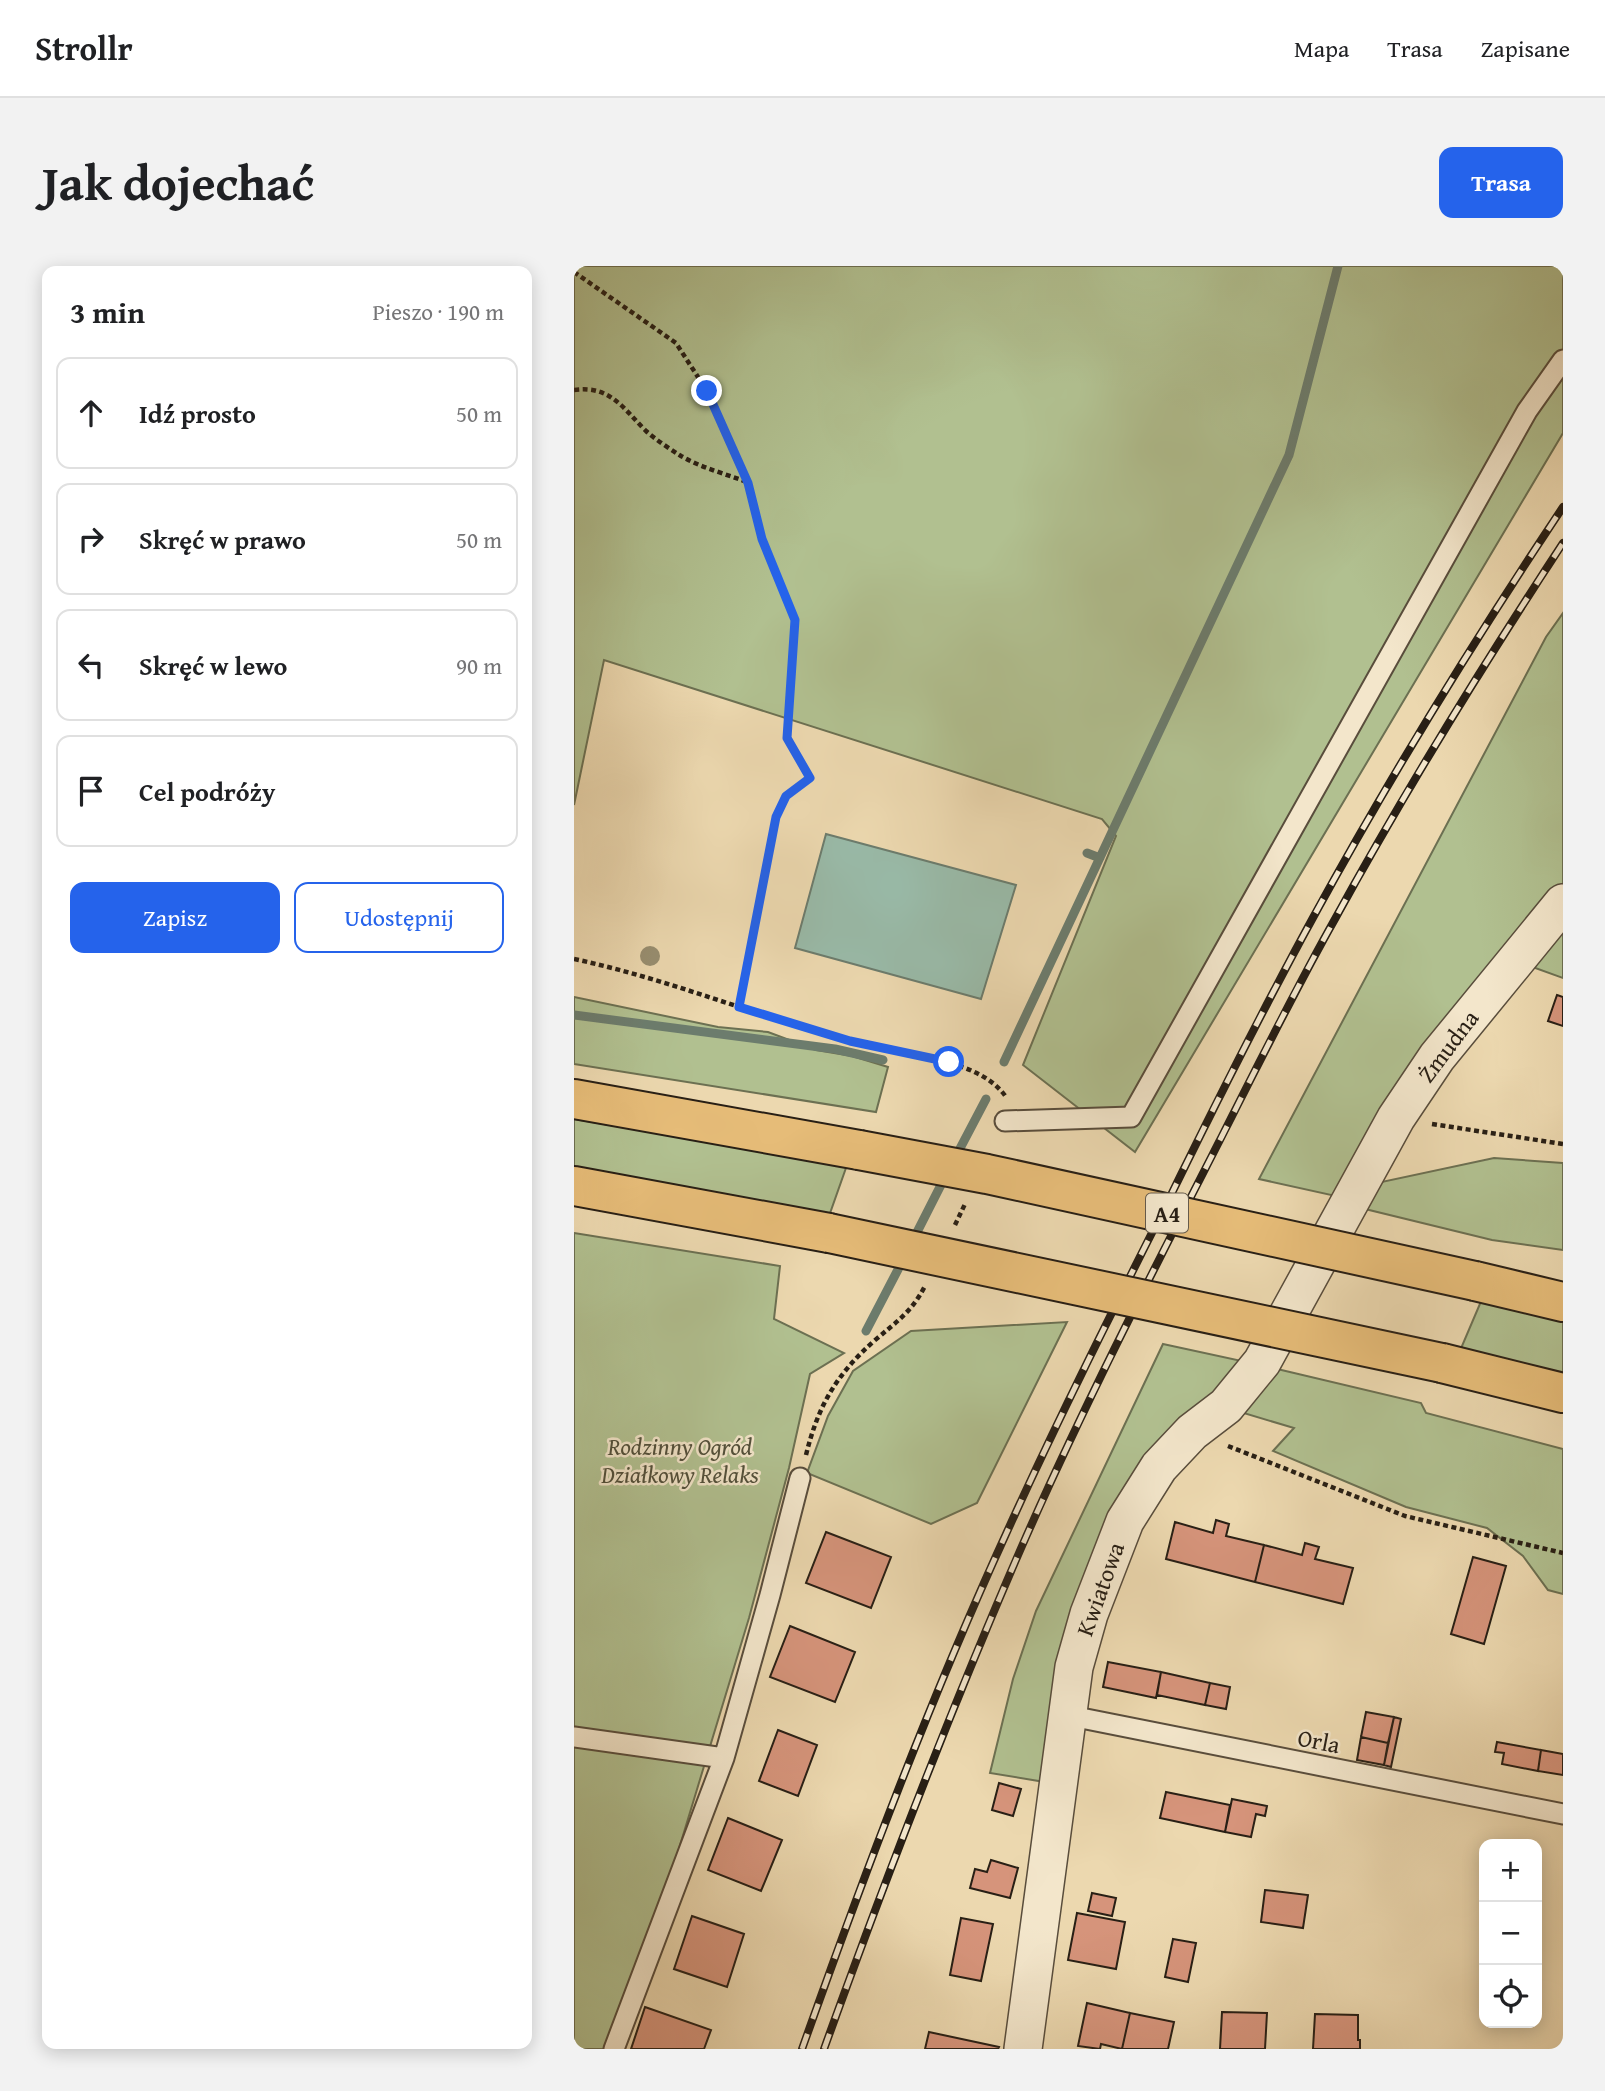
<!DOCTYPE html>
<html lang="pl">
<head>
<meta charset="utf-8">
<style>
  :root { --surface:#fff; --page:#f2f2f2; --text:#202124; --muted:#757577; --line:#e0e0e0; --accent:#2563eb }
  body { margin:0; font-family:"Gentium Book Plus",serif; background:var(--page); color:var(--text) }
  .controls { position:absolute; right:21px; bottom:21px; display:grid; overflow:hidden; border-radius:14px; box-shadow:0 4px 18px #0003 }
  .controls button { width:63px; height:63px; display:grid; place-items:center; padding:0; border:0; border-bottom:2px solid var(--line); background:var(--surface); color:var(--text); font:35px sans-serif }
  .stop { position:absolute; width:21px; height:21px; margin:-16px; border:5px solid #2563eb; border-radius:50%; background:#fff }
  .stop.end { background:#2563eb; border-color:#fff; box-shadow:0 2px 7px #0008 }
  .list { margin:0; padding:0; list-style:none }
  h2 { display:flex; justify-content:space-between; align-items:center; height:91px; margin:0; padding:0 28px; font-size:30px }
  h2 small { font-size:23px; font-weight:400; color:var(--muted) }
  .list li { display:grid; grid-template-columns:46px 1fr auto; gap:21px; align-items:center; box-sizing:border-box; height:112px; margin:0 14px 14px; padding:0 14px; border:2px solid var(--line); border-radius:14px }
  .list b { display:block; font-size:26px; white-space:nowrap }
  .list em { font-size:23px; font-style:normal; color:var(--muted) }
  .actions { display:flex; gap:14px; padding:21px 28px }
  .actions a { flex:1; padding:16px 0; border:2px solid var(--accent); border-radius:14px; text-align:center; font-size:24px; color:var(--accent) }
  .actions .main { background:var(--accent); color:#fff }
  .icon { flex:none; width:38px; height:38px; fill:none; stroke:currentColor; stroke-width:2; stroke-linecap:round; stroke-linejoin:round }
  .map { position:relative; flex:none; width:989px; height:1783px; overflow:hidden; border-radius:14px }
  header { display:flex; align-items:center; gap:42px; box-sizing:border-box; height:98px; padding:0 35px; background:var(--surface); border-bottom:2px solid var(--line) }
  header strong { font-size:33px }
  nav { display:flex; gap:38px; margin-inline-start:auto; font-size:24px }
  .intro { display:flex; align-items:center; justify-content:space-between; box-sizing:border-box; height:168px; padding:0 42px }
  h1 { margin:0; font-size:49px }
  .button { padding:18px 32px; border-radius:14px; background:var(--accent); color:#fff; font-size:24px; font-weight:700 }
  main { display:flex; gap:42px; padding:0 42px }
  aside { flex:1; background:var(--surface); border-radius:14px; box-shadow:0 4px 18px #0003 }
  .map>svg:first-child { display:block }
  .green { fill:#b1c090; stroke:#6c7052; stroke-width:2 }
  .water { fill:#99baa8; stroke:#6c7c6d; stroke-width:2 }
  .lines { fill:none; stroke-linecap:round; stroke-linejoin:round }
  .stream { stroke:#6c7c6d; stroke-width:9 }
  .building { fill:#d6947b; stroke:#281f15; stroke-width:2 }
  .lane-casing { stroke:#594d3c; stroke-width:23 }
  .street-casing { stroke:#594d3c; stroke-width:40 }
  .highway-casing { stroke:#281f15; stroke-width:42 }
  .path { stroke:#281f15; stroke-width:4.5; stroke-dasharray:5 3.5; stroke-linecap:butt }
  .lane { stroke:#f3e6cb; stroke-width:19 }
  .street { stroke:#f3e6cb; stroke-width:37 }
  .highway { stroke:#e6bc78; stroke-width:38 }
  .rail-casing { stroke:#281f15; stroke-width:8 }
  .rail { stroke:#f3e6cb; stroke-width:5; stroke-dasharray:16; stroke-linecap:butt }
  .highway-bridge-casing { stroke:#281f15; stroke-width:42; stroke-linecap:butt }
  .highway-bridge { stroke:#e6bc78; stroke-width:38 }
  .tree { fill:#978d6f }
  .route { stroke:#2563eb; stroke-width:9 }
  .labels { text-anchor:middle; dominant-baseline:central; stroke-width:5; stroke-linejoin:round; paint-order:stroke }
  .shield { fill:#f3e6cb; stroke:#655b4c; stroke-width:2 }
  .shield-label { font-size:23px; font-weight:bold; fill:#281f15 }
  .street-label { font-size:24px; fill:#281f15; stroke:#f3e6cb }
  .park-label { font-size:24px; font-style:italic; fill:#514f3a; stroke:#f3e6cb }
</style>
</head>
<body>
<header>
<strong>Strollr</strong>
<nav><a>Mapa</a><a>Trasa</a><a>Zapisane</a></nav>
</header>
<div class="intro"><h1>Jak dojechać</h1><a class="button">Trasa</a></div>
<main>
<aside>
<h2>3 min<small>Pieszo · 190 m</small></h2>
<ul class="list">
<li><svg class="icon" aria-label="ahead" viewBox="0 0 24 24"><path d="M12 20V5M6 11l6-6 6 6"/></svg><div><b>Idź prosto</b></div><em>50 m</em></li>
<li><svg class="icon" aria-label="right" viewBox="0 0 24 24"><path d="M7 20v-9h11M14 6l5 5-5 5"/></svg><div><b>Skręć w prawo</b></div><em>50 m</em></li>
<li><svg class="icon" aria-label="left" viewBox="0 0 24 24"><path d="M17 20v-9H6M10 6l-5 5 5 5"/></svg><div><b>Skręć w lewo</b></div><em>90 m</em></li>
<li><svg class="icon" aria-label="arrive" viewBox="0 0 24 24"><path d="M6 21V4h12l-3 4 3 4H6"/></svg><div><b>Cel podróży</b></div></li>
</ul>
<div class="actions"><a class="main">Zapisz</a><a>Udostępnij</a></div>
</aside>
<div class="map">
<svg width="989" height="1783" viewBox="0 0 989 1783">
  <rect width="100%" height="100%" fill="#ecd8af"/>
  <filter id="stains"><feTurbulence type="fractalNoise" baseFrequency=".00286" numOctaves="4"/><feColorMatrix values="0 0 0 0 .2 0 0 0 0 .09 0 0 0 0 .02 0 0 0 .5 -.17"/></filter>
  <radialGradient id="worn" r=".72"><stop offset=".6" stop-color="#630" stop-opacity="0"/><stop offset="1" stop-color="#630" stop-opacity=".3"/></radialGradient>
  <path class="green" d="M 0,0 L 989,0 L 989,167 L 561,886 L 449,799 L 542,570 L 528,553 L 30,394 L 0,539 Z
    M 989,347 L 989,622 L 766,931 L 685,913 L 972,371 Z
    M 989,656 L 989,712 L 953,699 Z
    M 0,731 L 144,761 L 194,766 L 242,784 L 278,790 L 314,801 L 302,846 L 0,798 Z
    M 0,853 L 273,899 L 255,950 L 0,903 Z
    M 920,892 L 989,897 L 989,984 L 918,974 L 787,942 L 798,918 Z
    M 0,967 L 206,1000 L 200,1053 L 270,1087 L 236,1108 L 215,1202 L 175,1352 L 97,1609 L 30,1783 L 0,1783 Z
    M 911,1026 L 989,1047 L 989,1113 L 885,1087 Z
    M 493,1056 L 403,1237 L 357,1258 L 233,1207 L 254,1150 L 279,1105 L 337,1065 Z
    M 589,1078 L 677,1097 L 580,1190 L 477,1517 L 416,1507 L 439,1413 L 462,1345 Z
    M 699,1102 L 847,1137 L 852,1147 L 989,1183 L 989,1328 L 974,1324 L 949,1290 L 913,1262 L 832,1241 L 699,1185 L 720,1162 L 663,1145 Z"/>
  <path class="water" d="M 252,568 L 442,619 L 407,733 L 221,682 Z"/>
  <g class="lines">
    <path class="stream" d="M 513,587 L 526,592
      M 0,749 L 261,783 L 309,794
      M 430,796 L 715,189 L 764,0
      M 381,892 L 412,833
      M 338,976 L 371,911
      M 292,1065 L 330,992"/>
  </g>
  <path class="building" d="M 983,729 L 989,731 L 989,760 L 974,755 Z
    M 642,1254 L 655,1258 L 652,1270 L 690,1279 L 681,1316 L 592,1293 L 601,1256 L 639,1267 Z
    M 252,1266 L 317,1291 L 297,1342 L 232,1317 Z
    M 731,1277 L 745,1281 L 741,1293 L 779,1302 L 769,1338 L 681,1316 L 690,1279 L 728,1289 Z
    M 899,1291 L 932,1300 L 910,1378 L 877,1368 Z
    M 216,1360 L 281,1386 L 261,1436 L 196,1411 Z
    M 534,1396 L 587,1406 L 582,1432 L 529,1421 Z
    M 587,1406 L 636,1417 L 631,1439 L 583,1429 Z
    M 636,1417 L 656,1421 L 652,1443 L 631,1439 Z
    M 792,1446 L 820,1451 L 814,1477 L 787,1471 Z
    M 820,1451 L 827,1453 L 817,1501 L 810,1499 Z
    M 204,1464 L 243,1479 L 224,1530 L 185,1515 Z
    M 787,1471 L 814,1477 L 810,1499 L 783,1494 Z
    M 923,1476 L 967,1484 L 964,1505 L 928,1498 L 930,1487 L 921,1486 Z
    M 967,1484 L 989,1488 L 989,1509 L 964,1505 Z
    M 425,1517 L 447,1523 L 439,1550 L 418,1544 Z
    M 592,1526 L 656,1539 L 651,1566 L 586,1552 Z
    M 658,1533 L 693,1540 L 691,1550 L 682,1548 L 677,1571 L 651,1566 Z
    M 154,1552 L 208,1574 L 187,1625 L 134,1604 Z
    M 417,1594 L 444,1602 L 436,1632 L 396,1622 L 401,1603 L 413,1606 Z
    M 691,1624 L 734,1629 L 729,1662 L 687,1656 Z
    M 518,1627 L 542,1632 L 538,1650 L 514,1645 Z
    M 503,1647 L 551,1656 L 542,1703 L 494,1694 Z
    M 118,1650 L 170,1668 L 153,1721 L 100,1703 Z
    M 387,1652 L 419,1658 L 407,1715 L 376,1709 Z
    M 599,1673 L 622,1677 L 614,1716 L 591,1711 Z
    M 513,1737 L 556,1747 L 548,1783 L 527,1778 L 526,1783 L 504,1780 Z
    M 71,1741 L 137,1764 L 130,1783 L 57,1783 Z
    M 648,1746 L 693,1747 L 691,1783 L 646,1783 Z
    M 556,1747 L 600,1756 L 594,1783 L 548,1783 Z
    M 741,1748 L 784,1749 L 784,1774 L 786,1774 L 786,1783 L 739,1783 Z
    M 355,1766 L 425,1781 L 424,1783 L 351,1783 Z"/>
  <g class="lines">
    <g class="lane-casing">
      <path id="lane" d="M 431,855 L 557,851 L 953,145 L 989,94
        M 492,1449 L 989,1548
        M 0,1471 L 150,1492
        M 40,1783 L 150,1492 L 196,1329 L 226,1212"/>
    </g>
    <g class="street-casing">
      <path id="street" d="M 449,1783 L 500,1401 L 515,1348 L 551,1255 L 585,1201 L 618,1166 L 652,1140 L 688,1096 L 822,852 L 863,791 L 989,637"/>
    </g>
    <g class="highway-casing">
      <path id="highway" d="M 0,833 L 285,884
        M 0,920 L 255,967
        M 901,1015 L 989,1036
        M 868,1097 L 989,1127"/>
    </g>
    <path class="path" d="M 0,6 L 102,77 L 133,125 L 174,217 L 188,273 L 221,354 L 213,472 L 236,512 L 212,530 L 202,551 L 165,741
      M 0,124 C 36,119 49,142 72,165 C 82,174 96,183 107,190 C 128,202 152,208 173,216
      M 0,693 C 94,713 183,750 275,775 C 308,784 342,787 374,796 C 396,803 419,812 432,831
      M 858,858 L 989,878
      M 381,959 L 391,938
      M 654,1180 L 831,1250 L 989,1287
      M 232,1189 C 244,1140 262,1109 300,1075 C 322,1056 337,1047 351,1020"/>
    <use href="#lane" class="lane"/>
    <use href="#street" class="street"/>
    <use href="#highway" class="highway"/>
    <g class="rail-casing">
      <path id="rail" d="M 228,1783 C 290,1609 355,1436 432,1268 C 483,1155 539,1044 595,933 C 642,837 690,741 741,648 C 817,509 901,373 989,241
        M 250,1783 C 311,1614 376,1445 448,1280 C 509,1141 579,1005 648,870 C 685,797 721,724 761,653 C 831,525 909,399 989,277"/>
    </g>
    <use href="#rail" class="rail"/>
    <g class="highway-bridge-casing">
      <path id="highway-bridge" d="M 285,884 L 413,908 L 901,1015
        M 255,967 L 868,1097"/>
    </g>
    <use href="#highway-bridge" class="highway-bridge"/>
  </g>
  <circle class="tree" cx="76" cy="690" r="10"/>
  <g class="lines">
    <path class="route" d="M 133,125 L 174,217 L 188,273 L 221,354 L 213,472 L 236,512 L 212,530 L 202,551 L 165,741 L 276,775 L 375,796"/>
  </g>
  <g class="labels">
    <rect class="shield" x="572" y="927.5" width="42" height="39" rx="5"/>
    <g class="shield-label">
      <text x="593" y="947">A4</text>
    </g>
    <g class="street-label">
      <text transform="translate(874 780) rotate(-53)">Żmudna</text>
      <text transform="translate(526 1323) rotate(-70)">Kwiatowa</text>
      <text transform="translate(745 1475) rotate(11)">Orla</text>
    </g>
    <g class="park-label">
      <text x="106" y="1180">Rodzinny Ogród<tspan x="106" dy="28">Działkowy Relaks</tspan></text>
    </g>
  </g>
  <rect width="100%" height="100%" filter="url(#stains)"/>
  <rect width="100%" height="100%" fill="url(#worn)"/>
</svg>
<div class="controls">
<button>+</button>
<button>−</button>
<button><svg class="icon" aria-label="locate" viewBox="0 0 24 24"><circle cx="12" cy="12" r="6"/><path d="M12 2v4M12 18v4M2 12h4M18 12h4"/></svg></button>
</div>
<div class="stop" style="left:375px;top:796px"></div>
<div class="stop end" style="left:133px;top:125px"></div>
</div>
</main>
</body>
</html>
